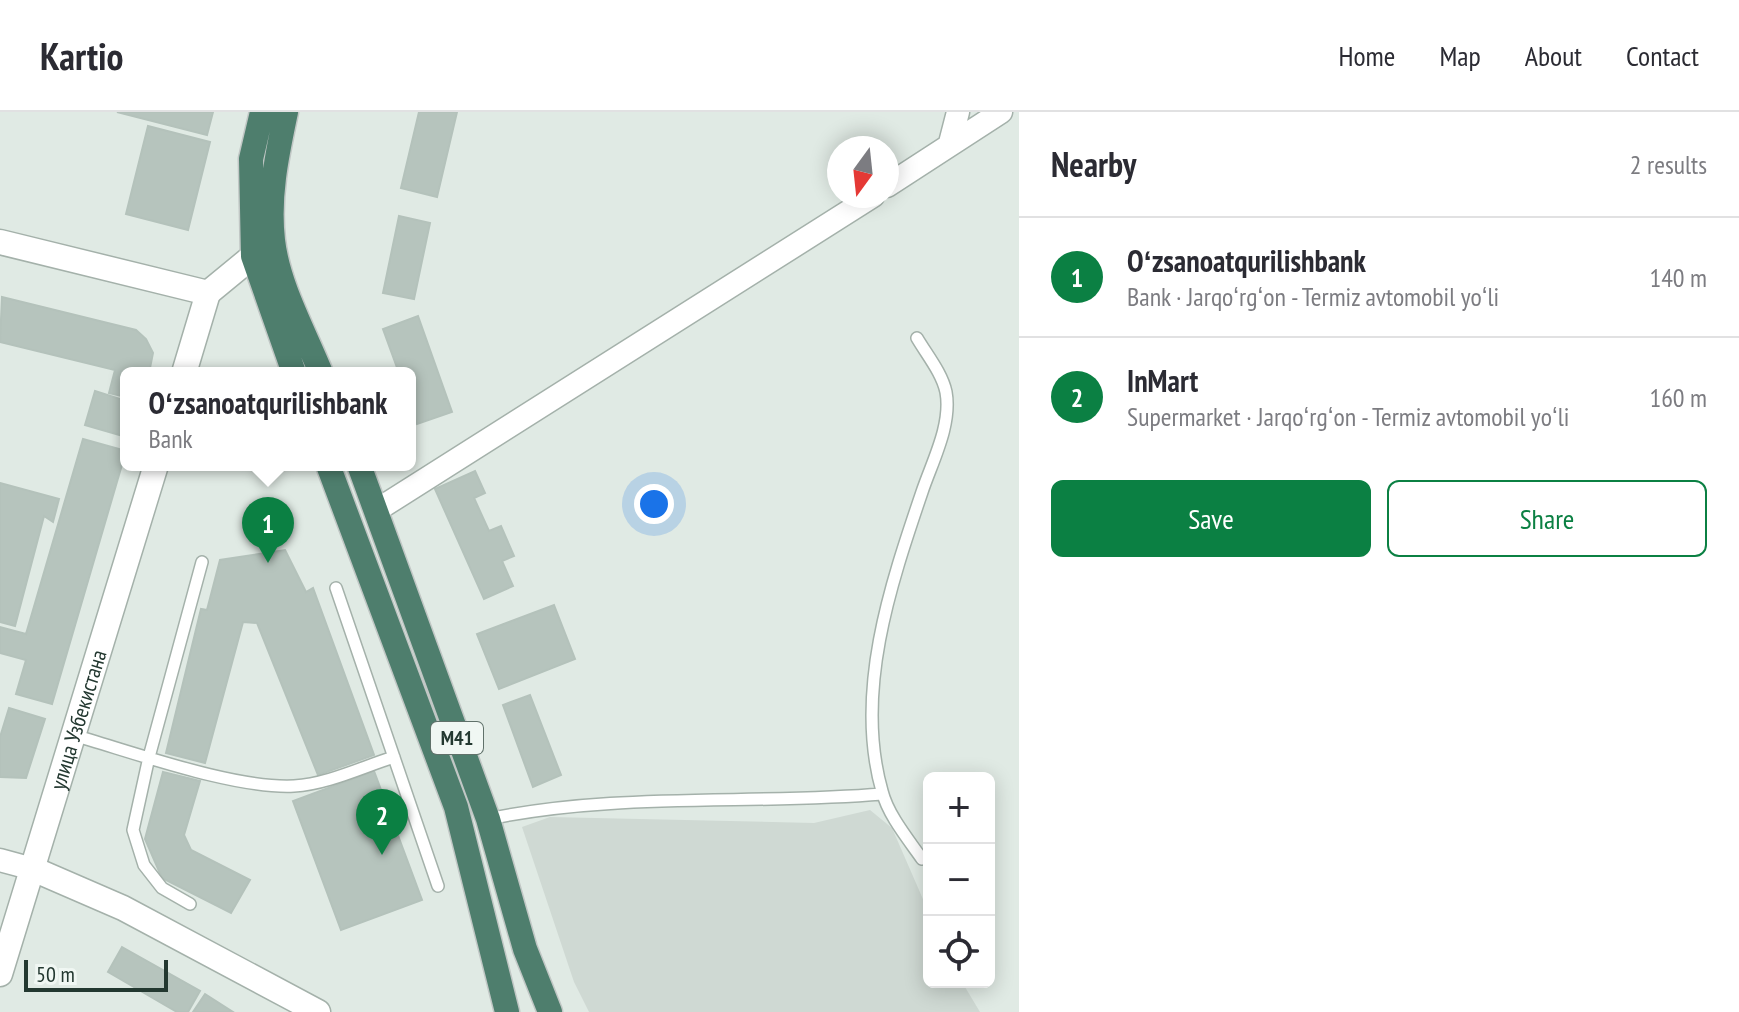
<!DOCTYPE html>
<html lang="en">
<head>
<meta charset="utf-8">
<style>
  :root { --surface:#fff; --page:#f7f7f7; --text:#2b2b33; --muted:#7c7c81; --line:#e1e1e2; --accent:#0b8043 }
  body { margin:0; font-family:"PT Sans Narrow",sans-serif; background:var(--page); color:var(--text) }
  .controls { position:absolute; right:24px; bottom:24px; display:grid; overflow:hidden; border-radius:12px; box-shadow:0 4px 20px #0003 }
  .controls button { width:72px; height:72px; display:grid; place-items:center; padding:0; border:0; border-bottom:2px solid var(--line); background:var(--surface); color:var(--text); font:40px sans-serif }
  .compass { position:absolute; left:827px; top:24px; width:72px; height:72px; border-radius:50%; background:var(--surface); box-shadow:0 4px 20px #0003; rotate:195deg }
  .scale { position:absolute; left:24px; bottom:20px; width:144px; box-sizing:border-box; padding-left:8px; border:4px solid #233830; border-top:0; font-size:22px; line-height:28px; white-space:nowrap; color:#233830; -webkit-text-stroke:6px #f0f7f3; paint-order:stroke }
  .you { position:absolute; left:654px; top:392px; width:28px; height:28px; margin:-20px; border:6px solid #fff; border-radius:50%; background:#1a73e8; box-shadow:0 0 0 12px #1a73e833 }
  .badge { display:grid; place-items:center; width:52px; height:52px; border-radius:50%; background:var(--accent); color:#fff; font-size:26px; font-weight:700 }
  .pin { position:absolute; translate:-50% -66px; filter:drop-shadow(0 2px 4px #0008) }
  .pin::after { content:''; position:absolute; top:42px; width:28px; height:24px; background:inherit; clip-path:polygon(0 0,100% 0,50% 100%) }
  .popup { position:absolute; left:120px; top:255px; width:296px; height:104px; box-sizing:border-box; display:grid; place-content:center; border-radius:12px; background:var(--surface); filter:drop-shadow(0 2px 6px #0005); font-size:26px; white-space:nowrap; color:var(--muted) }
  .popup b { font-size:30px; color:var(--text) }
  .popup::after { content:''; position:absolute; left:50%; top:100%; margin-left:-16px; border:16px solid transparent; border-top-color:var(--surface) }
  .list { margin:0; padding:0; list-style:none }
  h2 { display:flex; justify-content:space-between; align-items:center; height:104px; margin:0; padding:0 32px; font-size:34px }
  h2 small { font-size:26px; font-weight:400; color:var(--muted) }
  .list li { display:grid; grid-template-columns:52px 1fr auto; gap:24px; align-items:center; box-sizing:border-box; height:120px; padding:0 32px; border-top:2px solid var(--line) }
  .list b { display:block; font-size:30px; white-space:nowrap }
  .list p { margin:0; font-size:26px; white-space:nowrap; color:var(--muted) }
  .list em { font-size:26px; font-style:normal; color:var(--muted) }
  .actions { display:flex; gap:16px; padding:24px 32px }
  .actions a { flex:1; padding:18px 0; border:2px solid var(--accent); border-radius:12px; text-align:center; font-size:28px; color:var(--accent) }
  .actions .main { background:var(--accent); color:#fff }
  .icon { flex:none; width:44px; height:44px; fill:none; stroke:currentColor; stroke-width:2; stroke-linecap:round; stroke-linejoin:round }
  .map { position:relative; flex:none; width:1019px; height:900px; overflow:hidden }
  header { display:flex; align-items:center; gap:48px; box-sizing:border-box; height:112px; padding:0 40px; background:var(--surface); border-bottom:2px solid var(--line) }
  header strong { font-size:38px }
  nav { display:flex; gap:44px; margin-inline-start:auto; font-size:28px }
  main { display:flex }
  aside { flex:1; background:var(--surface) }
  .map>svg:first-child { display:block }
  .built { fill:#cfd9d3 }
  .building { fill:#b6c4bd; stroke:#b4c2bb; stroke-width:2 }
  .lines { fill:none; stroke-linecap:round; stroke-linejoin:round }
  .service-casing { stroke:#a4b1aa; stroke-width:14 }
  .minor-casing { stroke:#a4b1aa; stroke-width:25 }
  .tertiary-casing { stroke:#a4b1aa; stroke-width:27 }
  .trunk-casing { stroke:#c1c7c5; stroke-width:27 }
  .service { stroke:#fff; stroke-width:11 }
  .minor { stroke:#fff; stroke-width:22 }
  .tertiary { stroke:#fff; stroke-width:24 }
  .trunk { stroke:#4e7e6d; stroke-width:24 }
  .labels { text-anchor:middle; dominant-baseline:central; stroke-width:6; stroke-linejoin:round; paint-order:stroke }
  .shield { fill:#f0f7f3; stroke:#60716a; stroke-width:2 }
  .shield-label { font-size:20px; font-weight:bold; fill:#233830 }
  .street-label { font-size:22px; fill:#233830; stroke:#f0f7f3 }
</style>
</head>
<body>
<header>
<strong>Kartio</strong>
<nav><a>Home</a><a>Map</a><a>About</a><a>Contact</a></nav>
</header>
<main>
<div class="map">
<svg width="1019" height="900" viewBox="0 0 1019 900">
  <rect width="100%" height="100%" fill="#e0eae4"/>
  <path class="built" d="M 870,698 L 892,716 L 929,801 L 929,870 L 962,870 L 980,900 L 589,900 L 574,870 L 522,715 L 550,705 L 814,711 Z"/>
  <path class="building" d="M 117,0 L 213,0 L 207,23 Z
    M 419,0 L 457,0 L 437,85 L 401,76 Z
    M 148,14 L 210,30 L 188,118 L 126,102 Z
    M 399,104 L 430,111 L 414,187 L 383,181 Z
    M 2,185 L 136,218 L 146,227 L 153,241 L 149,261 L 126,261 L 126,285 L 109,281 L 115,258 L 0,230 Z
    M 418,204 L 452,300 L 417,312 L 410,292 L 410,261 L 399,261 L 383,217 Z
    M 95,279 L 126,289 L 126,325 L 85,313 Z
    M 83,327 L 126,339 L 52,592 L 16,582 L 26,548 L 0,541 L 0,515 L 26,522 Z
    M 475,359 L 485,381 L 474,386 L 489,419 L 501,414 L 514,444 L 502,449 L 513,474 L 484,487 L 435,377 Z
    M 0,371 L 59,387 L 53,410 L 44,404 L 15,514 L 0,510 Z
    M 285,438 L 306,480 L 313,476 L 374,643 L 318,663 L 257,511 L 243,510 L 205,651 L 166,641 L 201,497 L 207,498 L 220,448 Z
    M 554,493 L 575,547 L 499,577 L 477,522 Z
    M 530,583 L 561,663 L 533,675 L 503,593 Z
    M 9,596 L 45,607 L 26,666 L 0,665 L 0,625 Z
    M 374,659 L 422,788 L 341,818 L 293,689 Z
    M 163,660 L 200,669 L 184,723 L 191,738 L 250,768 L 231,801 L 162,766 L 145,727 Z
    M 122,835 L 200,879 L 188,900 L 177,900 L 108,860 Z
    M 205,882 L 233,900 L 193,900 Z"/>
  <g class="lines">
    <g class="service-casing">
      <path id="service" d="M 917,226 C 927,243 942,261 946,280 C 952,313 932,350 922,380 C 890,474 854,581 882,679 C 888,703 908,727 922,747
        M 336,476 L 438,774
        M 73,623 C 133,640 234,677 294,674 C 328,672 362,655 394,645
        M 488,707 C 617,680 751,693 882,682
        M 190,792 L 162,776 L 144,753 L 133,718 L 149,645 L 202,450"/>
    </g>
    <g class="minor-casing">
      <path id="minor" d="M 950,31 L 958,0
        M 887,74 L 1001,0
        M 377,398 L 873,84
        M 0,748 L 33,757"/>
    </g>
    <g class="tertiary-casing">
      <g id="tertiary">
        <path d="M 0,130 L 208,181 L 253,144"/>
        <path d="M 184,261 L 208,181"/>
        <path d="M 33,757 L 123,796 L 318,900"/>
        <path id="s1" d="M 0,862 L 156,353"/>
      </g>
    </g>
    <g class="trunk-casing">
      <path id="trunk" d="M 262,0 L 251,47 L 253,144 L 294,261
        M 286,0 C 277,43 268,84 273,128 C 278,173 304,219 321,261
        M 328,353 L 456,695 L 507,900
        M 359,353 L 488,707 L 525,837 L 550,900"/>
    </g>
    <use href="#service" class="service"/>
    <use href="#minor" class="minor"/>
    <use href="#tertiary" class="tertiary"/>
    <use href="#trunk" class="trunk"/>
  </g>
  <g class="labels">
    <rect class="shield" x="431" y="610" width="52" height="32" rx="6"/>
    <g class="shield-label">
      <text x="457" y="626">M41</text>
    </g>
    <g class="street-label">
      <text stroke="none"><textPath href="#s1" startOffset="266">улица Узбекистана</textPath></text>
    </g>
  </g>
</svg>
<div class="controls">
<button>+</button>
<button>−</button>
<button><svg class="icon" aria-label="locate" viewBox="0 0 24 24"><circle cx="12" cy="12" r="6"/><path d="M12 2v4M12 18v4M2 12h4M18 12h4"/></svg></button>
</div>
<svg class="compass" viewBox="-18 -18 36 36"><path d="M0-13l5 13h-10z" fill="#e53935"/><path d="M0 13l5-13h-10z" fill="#7c7c81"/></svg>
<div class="scale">50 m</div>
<div class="you"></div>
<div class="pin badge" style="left:268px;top:451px">1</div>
<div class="popup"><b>Oʻzsanoatqurilishbank</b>Bank</div>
<div class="pin badge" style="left:382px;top:743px">2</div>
</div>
<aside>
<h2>Nearby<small>2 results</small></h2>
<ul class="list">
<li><span class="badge">1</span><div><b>Oʻzsanoatqurilishbank</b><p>Bank · Jarqoʻrgʻon - Termiz avtomobil yoʻli</p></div><em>140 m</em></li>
<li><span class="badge">2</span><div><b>InMart</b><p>Supermarket · Jarqoʻrgʻon - Termiz avtomobil yoʻli</p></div><em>160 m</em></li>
</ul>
<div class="actions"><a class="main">Save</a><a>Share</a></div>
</aside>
</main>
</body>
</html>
